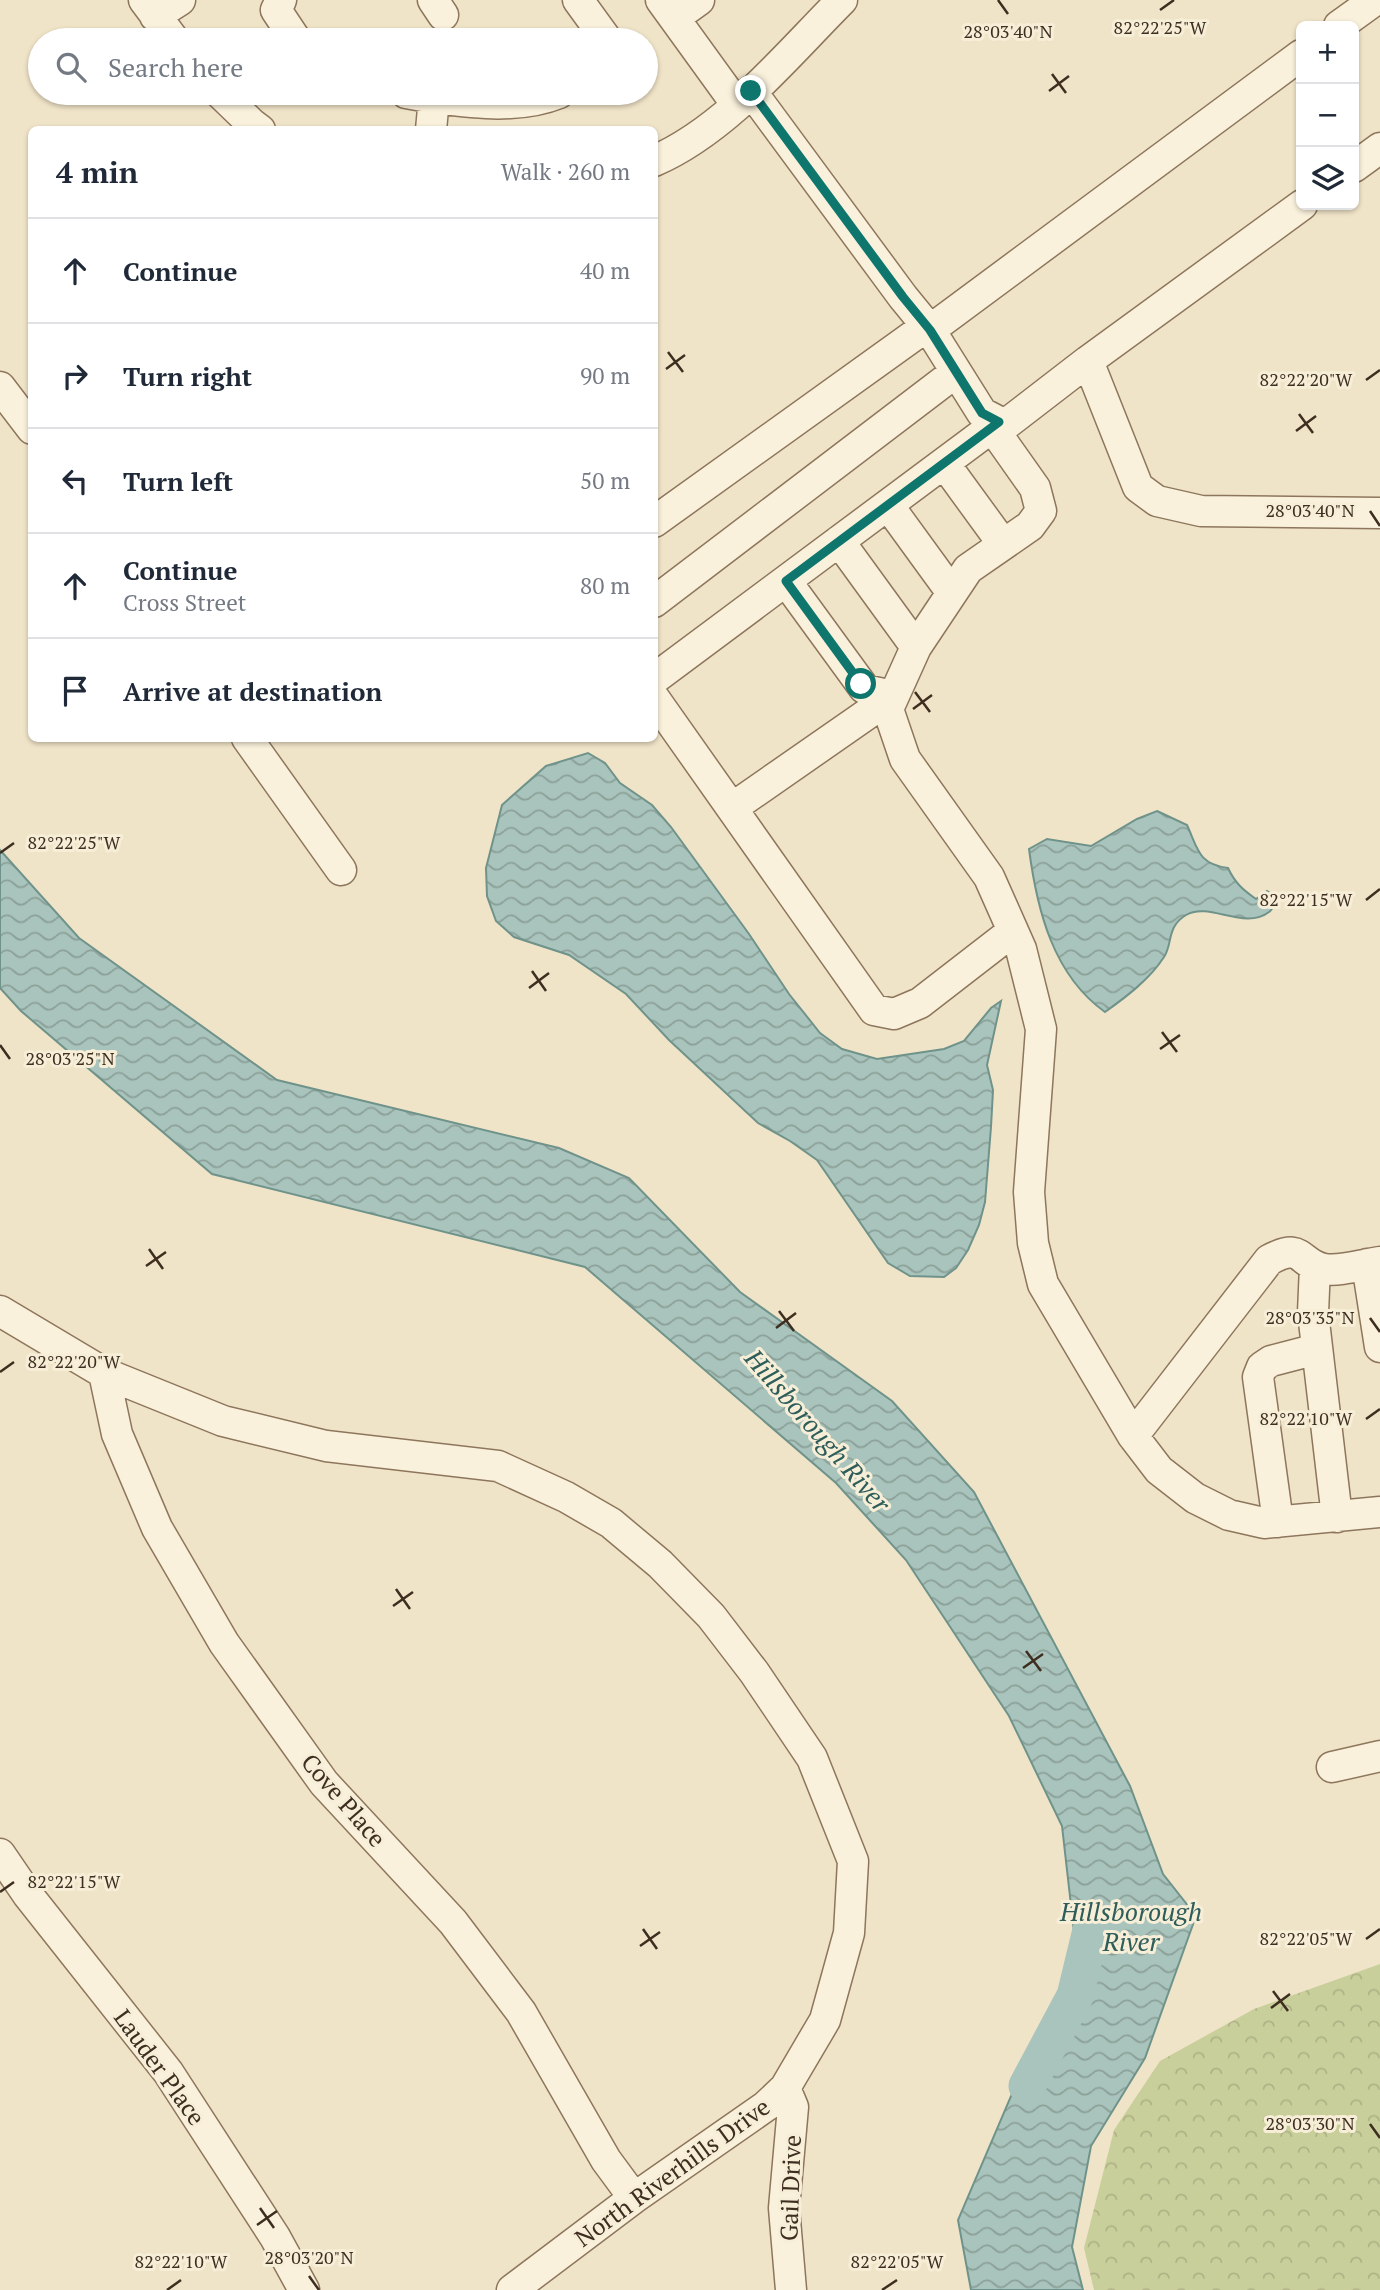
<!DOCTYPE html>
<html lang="en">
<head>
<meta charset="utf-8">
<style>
  :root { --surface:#fff; --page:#f6f6f7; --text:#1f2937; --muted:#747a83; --line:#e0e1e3 }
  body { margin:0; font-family:"PT Serif",serif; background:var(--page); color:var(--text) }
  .controls { position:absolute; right:21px; top:21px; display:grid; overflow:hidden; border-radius:10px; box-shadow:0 2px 5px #0004 }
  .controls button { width:63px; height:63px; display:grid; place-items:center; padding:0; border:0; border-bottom:2px solid var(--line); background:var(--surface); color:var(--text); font:35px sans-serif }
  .stop { position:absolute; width:21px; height:21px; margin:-16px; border:5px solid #0f766e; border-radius:50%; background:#fff }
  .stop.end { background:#0f766e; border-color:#fff; box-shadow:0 2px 7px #0008 }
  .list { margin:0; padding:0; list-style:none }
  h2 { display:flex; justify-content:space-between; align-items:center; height:91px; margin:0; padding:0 28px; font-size:30px }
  h2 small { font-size:23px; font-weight:400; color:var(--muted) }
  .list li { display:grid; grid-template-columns:46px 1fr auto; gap:21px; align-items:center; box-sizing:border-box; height:105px; padding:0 28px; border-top:2px solid var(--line) }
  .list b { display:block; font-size:26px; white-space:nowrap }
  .list p { margin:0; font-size:23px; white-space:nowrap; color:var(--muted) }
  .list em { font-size:23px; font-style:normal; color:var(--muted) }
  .icon { flex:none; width:38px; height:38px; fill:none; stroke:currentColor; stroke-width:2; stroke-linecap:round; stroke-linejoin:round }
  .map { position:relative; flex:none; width:1380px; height:2290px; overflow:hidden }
  .search { position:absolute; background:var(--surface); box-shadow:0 2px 5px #0004; left:28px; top:28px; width:630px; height:77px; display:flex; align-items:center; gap:18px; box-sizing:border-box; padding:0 24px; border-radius:38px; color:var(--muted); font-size:26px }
  .panel { position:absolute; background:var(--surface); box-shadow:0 2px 5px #0004; left:28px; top:126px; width:630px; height:616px; border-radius:10px }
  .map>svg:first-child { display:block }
  .forest { fill:url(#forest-crowns) }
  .water { fill:url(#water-waves); stroke:#6f938a; stroke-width:2 }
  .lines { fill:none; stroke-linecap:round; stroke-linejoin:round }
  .river { stroke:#a9c4bc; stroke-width:37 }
  .minor-casing { stroke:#8d765c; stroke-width:33 }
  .minor { stroke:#faf1dc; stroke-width:30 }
  .route { stroke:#0f766e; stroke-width:9 }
  .ticks { fill:none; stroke:#3d2e20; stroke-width:2.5 }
  .labels { text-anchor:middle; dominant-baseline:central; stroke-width:6; stroke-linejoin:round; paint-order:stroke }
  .street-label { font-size:24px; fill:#3d2e20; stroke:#f7eed8 }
  .water-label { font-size:26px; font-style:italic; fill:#2f5d5a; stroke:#f7eed8 }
  .ticks-label { font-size:18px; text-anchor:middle; fill:#3d2e20; stroke:#f7eed8; stroke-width:6; stroke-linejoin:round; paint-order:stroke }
</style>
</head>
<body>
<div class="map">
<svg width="1380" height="2290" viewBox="0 0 1380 2290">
  <defs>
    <pattern id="forest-crowns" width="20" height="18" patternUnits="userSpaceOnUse" patternTransform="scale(1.75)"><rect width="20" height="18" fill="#c9cf9b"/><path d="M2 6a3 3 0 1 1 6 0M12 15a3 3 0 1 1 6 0" fill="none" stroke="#aeb285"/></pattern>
    <pattern id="water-waves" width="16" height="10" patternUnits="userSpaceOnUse" patternTransform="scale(1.75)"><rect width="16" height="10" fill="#a9c4bc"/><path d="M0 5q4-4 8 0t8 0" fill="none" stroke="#8ba098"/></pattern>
  </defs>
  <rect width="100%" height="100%" fill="#f0e4c8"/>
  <path class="forest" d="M 1380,1964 L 1380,2290 L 1094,2290 L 1084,2248 L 1114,2130 L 1160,2061 L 1254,2009 Z"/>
  <path class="water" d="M 588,753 L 605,763 L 620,783 L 652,805 L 671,827 L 749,934 L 789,994 L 820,1033 L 842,1049 L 877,1059 L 944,1049 L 964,1041 L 991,1008 L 1001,1001 L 987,1065 L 993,1090 L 991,1127 L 985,1202 L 979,1225 L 968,1250 L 956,1268 L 944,1277 L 910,1276 L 888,1263 L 817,1160 L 790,1141 L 758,1123 L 669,1040 L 626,994 L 569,955 L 514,937 L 496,921 L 487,896 L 486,868 L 502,805 L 546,766 Z
    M 1157,811 L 1187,825 C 1198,849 1198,864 1228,868 C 1235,883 1243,890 1256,899 L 1267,891 L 1279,899 C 1276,902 1273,909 1269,912 C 1244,931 1209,901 1186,915 C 1166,927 1173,944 1164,957 C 1150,979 1126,997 1105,1012 C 1053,975 1037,910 1029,849 L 1047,839 L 1091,846 L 1137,819 Z
    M 0,850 L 79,938 L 277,1080 L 559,1148 L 629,1178 L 740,1292 L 892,1401 L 974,1492 L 1130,1786 L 1163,1874 L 1196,1916 L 1145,2058 L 1091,2146 L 1072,2247 L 1083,2290 L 971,2290 L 958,2220 L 1023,2068 L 1083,2011 L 1062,1826 L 1009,1716 L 906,1560 L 836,1483 L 585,1267 L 212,1174 L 21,1011 L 0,988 Z"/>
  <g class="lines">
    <path class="river" d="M 1027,2086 L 1075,1996 L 1091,1930"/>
    <g class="minor-casing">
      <path id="minor" d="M 144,0 L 174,40
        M 281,0 L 276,10 L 296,40
        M 433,0 L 443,15
        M 578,0 L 607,40
        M 661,0 L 737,105
        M 155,16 L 180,0
        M 674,18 L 699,0
        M 1339,26 L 1375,0
        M 751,91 L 903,297 L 930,330 L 1301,55
        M 220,93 L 252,124 L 260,130
        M 406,93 L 434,98 L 431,130
        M 434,98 C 474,103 520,109 559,93
        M 654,161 C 726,130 787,55 842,0
        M 1354,167 L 1380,148
        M 930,330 L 982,413 L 1005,425 L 1088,361 L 1138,487 L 1157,501 L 1201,511 L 1380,513
        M 1088,361 L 1302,205
        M 0,387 L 32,429
        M 992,427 L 1035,488 L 1041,511 L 1030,526 L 968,569 L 916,647 L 888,709 L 905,759 L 989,877 L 1021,949 L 1041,1029 L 1029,1192 L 1033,1243 L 1043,1284 L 1133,1436
        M 944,463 L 1003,544
        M 888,505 L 952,593
        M 654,522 L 927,326
        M 839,541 L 916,647
        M 786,581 L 864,688 L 869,691 L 893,696
        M 654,602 L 956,372
        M 654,679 L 999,422
        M 654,698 L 874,1010 L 894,1014 L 920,1003 L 1013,931
        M 247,738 L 341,870
        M 732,808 L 893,696
        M 1380,1262 C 1364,1264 1340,1272 1324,1269 C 1298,1264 1304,1241 1269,1260 L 1133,1436 L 1159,1470 L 1195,1498 L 1229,1515 L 1264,1523 L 1380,1512
        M 1367,1264 L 1380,1347
        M 1315,1266 L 1313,1313 L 1337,1517
        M 0,1311 L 104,1373 L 223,1421 L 326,1446 L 498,1466 L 566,1497 L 611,1523 L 660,1564 L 711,1616 L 754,1672 L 812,1758 L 853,1861 L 849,1933 L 825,2020 L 785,2088 L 766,2106 L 634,2198 L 512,2290
        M 104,1373 L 117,1434 L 157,1528 L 224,1643 L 324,1783 L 453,1922 L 521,2012 L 606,2160 L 634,2198
        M 1278,1522 L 1258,1377 L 1262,1367 L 1271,1361 L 1317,1349
        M 1332,1767 L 1380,1756
        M 0,1854 L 28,1895 L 168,2072 L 275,2237 L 304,2290
        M 785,2088 L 793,2107 L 784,2208 L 791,2290"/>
    </g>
    <use href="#minor" class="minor"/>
  </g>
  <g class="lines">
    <path class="route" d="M 751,91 L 903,297 L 930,330 L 982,413 L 999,422 L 786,581 L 861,684"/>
  </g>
  <path class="ticks" d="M 998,0 L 1008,14M 1160,10 L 1174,0M 1052,74 L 1066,93M 1049,91 L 1069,76M 668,352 L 683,372M 666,369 L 685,355M 1366,380 L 1380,370M 1299,414 L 1313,433M 1296,431 L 1316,416M 1370,511 L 1380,526M 915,692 L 930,712M 913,709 L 932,695M 0,853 L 14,843M 1366,900 L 1380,889M 532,971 L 546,991M 529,988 L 549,973M 1162,1032 L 1177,1052M 0,1045 L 10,1059M 1160,1049 L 1180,1035M 149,1249 L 163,1269M 146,1266 L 166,1252M 779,1311 L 794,1331M 1370,1318 L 1380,1332M 776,1328 L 796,1313M 0,1372 L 14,1362M 1366,1419 L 1380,1409M 396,1589 L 410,1609M 393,1606 L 413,1592M 1026,1651 L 1041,1671M 1023,1668 L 1043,1654M 0,1892 L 14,1882M 643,1929 L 657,1949M 1366,1939 L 1380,1929M 640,1946 L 660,1932M 1273,1991 L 1288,2011M 1271,2008 L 1290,1994M 1370,2124 L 1380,2138M 260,2208 L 274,2228M 257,2225 L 277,2211M 309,2276 L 319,2290M 167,2290 L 181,2280M 882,2290 L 897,2280"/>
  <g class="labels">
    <g class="street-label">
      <text transform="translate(344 1800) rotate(49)">Cove Place</text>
      <text transform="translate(160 2067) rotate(54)">Lauder Place</text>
      <text transform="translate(672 2172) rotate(-36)">North Riverhills Drive</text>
      <text transform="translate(790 2188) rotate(-88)">Gail Drive</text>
    </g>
    <g class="water-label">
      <text transform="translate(818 1430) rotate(49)">Hillsborough River</text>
      <text x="1131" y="1911">Hillsborough<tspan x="1131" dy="30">River</tspan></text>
    </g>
  </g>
  <g class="ticks-label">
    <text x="1160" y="34">82°22'25"W</text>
    <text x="1008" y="38">28°03'40"N</text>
    <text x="1306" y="386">82°22'20"W</text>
    <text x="1310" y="517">28°03'40"N</text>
    <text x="74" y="849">82°22'25"W</text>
    <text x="1306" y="906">82°22'15"W</text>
    <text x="70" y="1065">28°03'25"N</text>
    <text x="1310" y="1324">28°03'35"N</text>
    <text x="74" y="1368">82°22'20"W</text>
    <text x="1306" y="1425">82°22'10"W</text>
    <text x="74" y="1888">82°22'15"W</text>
    <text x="1306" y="1945">82°22'05"W</text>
    <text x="1310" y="2130">28°03'30"N</text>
    <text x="309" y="2264">28°03'20"N</text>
    <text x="181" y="2268">82°22'10"W</text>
    <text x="897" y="2268">82°22'05"W</text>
  </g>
</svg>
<div class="controls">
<button>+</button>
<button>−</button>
<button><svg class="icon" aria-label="layers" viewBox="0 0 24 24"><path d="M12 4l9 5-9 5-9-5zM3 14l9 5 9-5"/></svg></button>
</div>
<div class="stop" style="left:861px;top:684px"></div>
<div class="stop end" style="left:751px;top:91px"></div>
<div class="search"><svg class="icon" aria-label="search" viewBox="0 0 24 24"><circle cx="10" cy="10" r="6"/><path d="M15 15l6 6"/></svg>Search here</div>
<section class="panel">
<h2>4 min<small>Walk · 260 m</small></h2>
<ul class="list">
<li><svg class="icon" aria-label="ahead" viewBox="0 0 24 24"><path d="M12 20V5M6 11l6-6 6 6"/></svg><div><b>Continue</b></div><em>40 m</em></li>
<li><svg class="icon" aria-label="right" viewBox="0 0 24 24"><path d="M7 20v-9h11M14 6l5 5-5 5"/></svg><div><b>Turn right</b></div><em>90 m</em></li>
<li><svg class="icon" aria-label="left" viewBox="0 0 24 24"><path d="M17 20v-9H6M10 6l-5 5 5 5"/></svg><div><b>Turn left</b></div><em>50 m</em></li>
<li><svg class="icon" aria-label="ahead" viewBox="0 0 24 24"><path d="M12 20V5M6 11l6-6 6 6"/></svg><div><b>Continue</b><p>Cross Street</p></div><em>80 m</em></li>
<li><svg class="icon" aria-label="arrive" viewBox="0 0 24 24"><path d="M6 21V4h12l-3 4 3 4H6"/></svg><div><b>Arrive at destination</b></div></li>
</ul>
</section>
</div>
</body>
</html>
